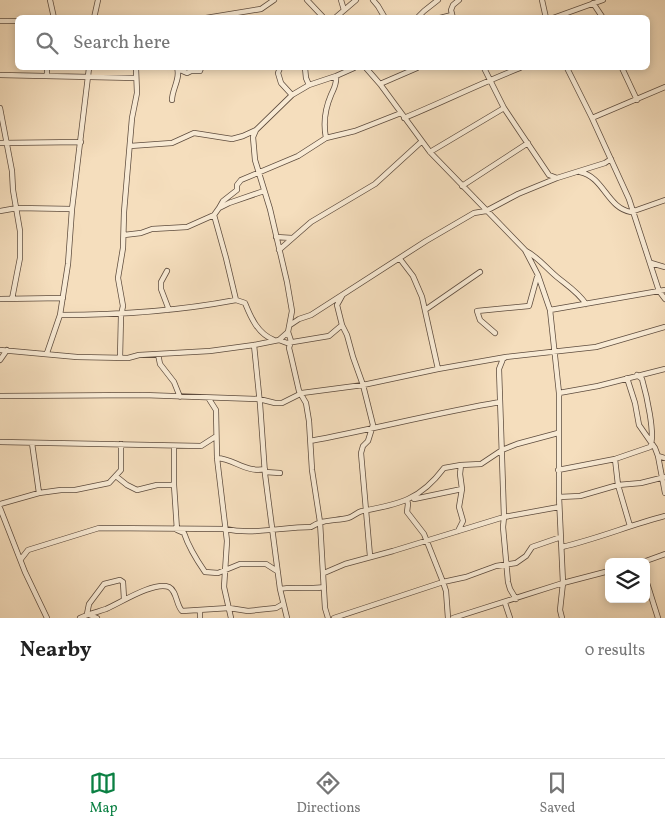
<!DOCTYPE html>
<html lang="en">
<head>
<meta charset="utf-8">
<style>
  :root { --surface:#fff; --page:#f2f2f2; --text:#222; --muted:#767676; --line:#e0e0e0; --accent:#0b8043 }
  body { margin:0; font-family:Vollkorn,serif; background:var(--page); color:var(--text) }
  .controls { position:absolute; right:15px; bottom:15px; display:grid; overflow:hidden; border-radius:8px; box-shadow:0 2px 8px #0003 }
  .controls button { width:45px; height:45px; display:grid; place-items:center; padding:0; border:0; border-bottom:1px solid var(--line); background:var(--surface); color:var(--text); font:25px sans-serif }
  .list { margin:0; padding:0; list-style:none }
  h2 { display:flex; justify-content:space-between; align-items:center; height:65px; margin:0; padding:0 20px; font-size:21px }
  h2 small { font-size:16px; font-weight:400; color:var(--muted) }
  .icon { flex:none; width:28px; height:28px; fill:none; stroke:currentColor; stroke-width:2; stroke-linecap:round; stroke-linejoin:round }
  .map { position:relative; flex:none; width:665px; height:618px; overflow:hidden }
  .search { position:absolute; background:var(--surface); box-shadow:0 2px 8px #0003; left:15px; right:15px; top:15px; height:55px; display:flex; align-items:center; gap:12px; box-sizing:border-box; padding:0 18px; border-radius:8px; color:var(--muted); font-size:19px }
  .sheet { height:140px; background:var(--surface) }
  nav { display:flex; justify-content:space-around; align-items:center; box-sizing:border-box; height:70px; border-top:1px solid var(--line); background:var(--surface); font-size:14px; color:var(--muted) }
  nav a { display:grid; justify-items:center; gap:2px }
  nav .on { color:var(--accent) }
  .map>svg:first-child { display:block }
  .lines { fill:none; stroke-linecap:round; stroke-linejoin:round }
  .minor-casing { stroke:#5e4c3e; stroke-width:6 }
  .minor { stroke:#f8ead4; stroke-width:4.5 }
</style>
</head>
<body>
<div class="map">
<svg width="665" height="618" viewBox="0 0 665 618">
  <rect width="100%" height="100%" fill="#f5debd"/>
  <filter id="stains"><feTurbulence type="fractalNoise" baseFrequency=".004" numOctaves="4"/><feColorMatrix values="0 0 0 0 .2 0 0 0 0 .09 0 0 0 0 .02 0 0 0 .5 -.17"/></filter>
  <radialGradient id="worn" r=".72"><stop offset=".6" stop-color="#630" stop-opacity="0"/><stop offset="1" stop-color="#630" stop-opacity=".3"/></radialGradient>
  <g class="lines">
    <g class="minor-casing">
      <path id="minor" d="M 50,0 L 54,18
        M 307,0 L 324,18
        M 341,0 L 344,10
        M 373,0 L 378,6 L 385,18
        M 542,0 L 546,18
        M 593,3 L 603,18
        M 94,18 L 98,0
        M 206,18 L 261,9 L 274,0
        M 335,18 L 356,0
        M 417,18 L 424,11 L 438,0
        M 440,18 L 452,15
        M 453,18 L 451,10 L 453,5 L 459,0
        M 553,18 L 603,0
        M 0,21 L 18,21
        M 47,68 L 47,76
        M 280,68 L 278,73 L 281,83 L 292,95
        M 305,68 L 306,78 L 309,85
        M 366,68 L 380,84 L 430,152 L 525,250 L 538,275 L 550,310 L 559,393 L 559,497 L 563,583 L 560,610 L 562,618
        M 484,68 L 504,108 L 520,132 L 549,175 L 557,178
        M 567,68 L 592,118 L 629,199 L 659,291 L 665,299
        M 622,68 L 637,100
        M 178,69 L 187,73 L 191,71 L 200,71 L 201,68
        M 0,75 L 136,78
        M 380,84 L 417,68
        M 172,100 C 172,89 181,78 177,68
        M 0,108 L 12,171 L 13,190 L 20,231 L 20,258 L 12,299
        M 404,118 C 443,102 481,83 520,68
        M 592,118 L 665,87
        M 326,138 C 323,123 325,109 331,95 C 334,88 337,84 336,76
        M 0,143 L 81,142
        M 130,146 L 172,143 L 194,133 L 232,139 L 243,136 L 256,130 L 292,95 L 309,85 L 336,76 L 354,68
        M 430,152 L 504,108
        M 580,172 C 604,177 607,208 631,212 L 665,200
        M 462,186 L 528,143
        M 219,208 L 223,201 L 237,190 L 237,185 L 241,180 L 298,156 L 326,138 L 355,131 L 401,113
        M 0,211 L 17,208 L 72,209
        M 124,235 L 141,233 L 152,229 L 187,227 L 214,215 L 219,208 L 229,203 L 264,191
        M 276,237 L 292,238
        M 279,250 L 311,222 L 375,184 L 421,142
        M 526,251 C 538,257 546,268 557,277 C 568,286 578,292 586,304
        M 400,259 L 413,276 L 422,297 L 438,369
        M 651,263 L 665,267
        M 167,271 L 161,282 L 161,289 L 169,310
        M 342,296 L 337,305 L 342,325 L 347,335 L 353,357 L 363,385 L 373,425 L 368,441 L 363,446 L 361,453 L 370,556
        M 0,299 L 63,298
        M 236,300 L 245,303 C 251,318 258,334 274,340
        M 425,310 L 480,272
        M 550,310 L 665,290
        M 60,315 C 119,315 178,311 236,300 L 226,258 L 214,215
        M 290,325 L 299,319 L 311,315 L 426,241 L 474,213 L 486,211 L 518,194 L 557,178 L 605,163 L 611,159
        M 288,332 L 291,341 L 289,348 L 291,356 L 299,391 L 306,403 L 309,421 L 312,470 L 320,522 L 325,608 L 328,618
        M 495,333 L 480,320 L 477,311 L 529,306 L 537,277
        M 279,340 L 287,343 L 329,336 L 342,325
        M 254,345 L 260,404 L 265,474 L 280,589 L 287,618
        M 0,350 L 77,357 L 128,358 L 139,355 L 210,351 L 254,345 L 279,340 L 288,332 L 292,311 L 287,282 L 270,209 L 255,160 L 253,137 L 256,130
        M 47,353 L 60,315 L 68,264 L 72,209 L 89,68
        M 158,354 L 160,364 L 174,382 L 180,397
        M 120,358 L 121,315 L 123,306 L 118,278 L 123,248 L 124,212 L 132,118 L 137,93 L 136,68
        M 0,360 L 7,350
        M 627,378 L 635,403 L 639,425 L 655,448 L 658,456 L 665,458
        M 559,393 L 598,386 L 665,369
        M 0,396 L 143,395 L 259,399 L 275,403 L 282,403 L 302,393 L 363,385 L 438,369 L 506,357
        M 209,399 L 216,410 L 217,458 L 227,541 L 224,587 L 231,618
        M 310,441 C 374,429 436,413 500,402
        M 0,442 L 201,446 L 215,437
        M 32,443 L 39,493
        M 174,446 L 174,485 L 177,530 L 184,533 C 189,548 196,559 205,572 L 218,573 L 240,564 L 266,564 L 277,571
        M 658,456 L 665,493
        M 217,458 C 234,459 246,473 265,469
        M 615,459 L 650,447 C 656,435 646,393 642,379 L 637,375
        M 558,470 L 615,459 L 618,485 L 630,526
        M 265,472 L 280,473
        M 117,477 L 127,485 L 137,490 L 157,485 L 174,485
        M 559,497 L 580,496 L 618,485 L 641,483 L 665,477
        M 414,499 L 462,489
        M 407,500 L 408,504 L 407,512 L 424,534 L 443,582 L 446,591 L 448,618
        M 0,504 L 39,493 L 61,490 L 75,490 L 109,483 L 121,470 L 121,444
        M 0,508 L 25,572 L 47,618
        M 458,531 L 463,521 L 459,507 L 462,489 L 460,474 L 461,465
        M 562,547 C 597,539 630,525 665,516
        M 21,559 L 28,550 L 99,528 L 225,529 C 254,535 282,527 311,527 C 323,519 335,521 348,518 C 353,517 357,512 362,511 C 400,504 420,500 444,468 L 461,465 L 481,464 L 502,450 L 517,444 L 558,433
        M 643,562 L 665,554
        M 324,573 L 345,564 L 393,551 L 504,517 L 559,507
        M 646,580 L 658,618
        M 280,589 C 295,586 309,590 324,587
        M 516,599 L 510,589 L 508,582 L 503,527 L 504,517 L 499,369 L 503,359 L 506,357 L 596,347 L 665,327
        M 505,603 L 510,618
        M 200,610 L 200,618
        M 80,618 C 88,614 97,612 106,609 C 120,603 154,581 169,587 C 177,591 176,605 182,611 L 229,608 L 248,611 L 276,608 L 283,604
        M 97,618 L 87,614 L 89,604 L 104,584 L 120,580 L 123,582 L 124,599
        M 334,618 L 443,582 L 466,577 L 496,566 L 516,563 L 526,556 L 532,547 L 561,537
        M 453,618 L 563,583 L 609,571"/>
    </g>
    <use href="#minor" class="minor"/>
  </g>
  <rect width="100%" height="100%" filter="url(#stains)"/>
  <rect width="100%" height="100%" fill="url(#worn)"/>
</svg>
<div class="controls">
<button><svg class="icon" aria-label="layers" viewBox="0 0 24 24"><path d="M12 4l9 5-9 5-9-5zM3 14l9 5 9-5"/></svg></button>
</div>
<div class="search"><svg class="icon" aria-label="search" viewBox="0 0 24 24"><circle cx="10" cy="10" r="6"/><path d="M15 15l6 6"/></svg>Search here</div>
</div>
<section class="sheet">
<h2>Nearby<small>0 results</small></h2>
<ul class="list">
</ul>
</section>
<nav>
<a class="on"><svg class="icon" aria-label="map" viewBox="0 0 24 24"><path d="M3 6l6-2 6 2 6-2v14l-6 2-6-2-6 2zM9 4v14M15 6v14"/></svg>Map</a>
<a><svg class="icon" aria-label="directions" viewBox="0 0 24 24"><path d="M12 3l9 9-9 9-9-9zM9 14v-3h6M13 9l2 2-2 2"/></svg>Directions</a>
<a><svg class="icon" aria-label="saved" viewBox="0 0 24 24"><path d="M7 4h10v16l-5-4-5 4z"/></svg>Saved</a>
</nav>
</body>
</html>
